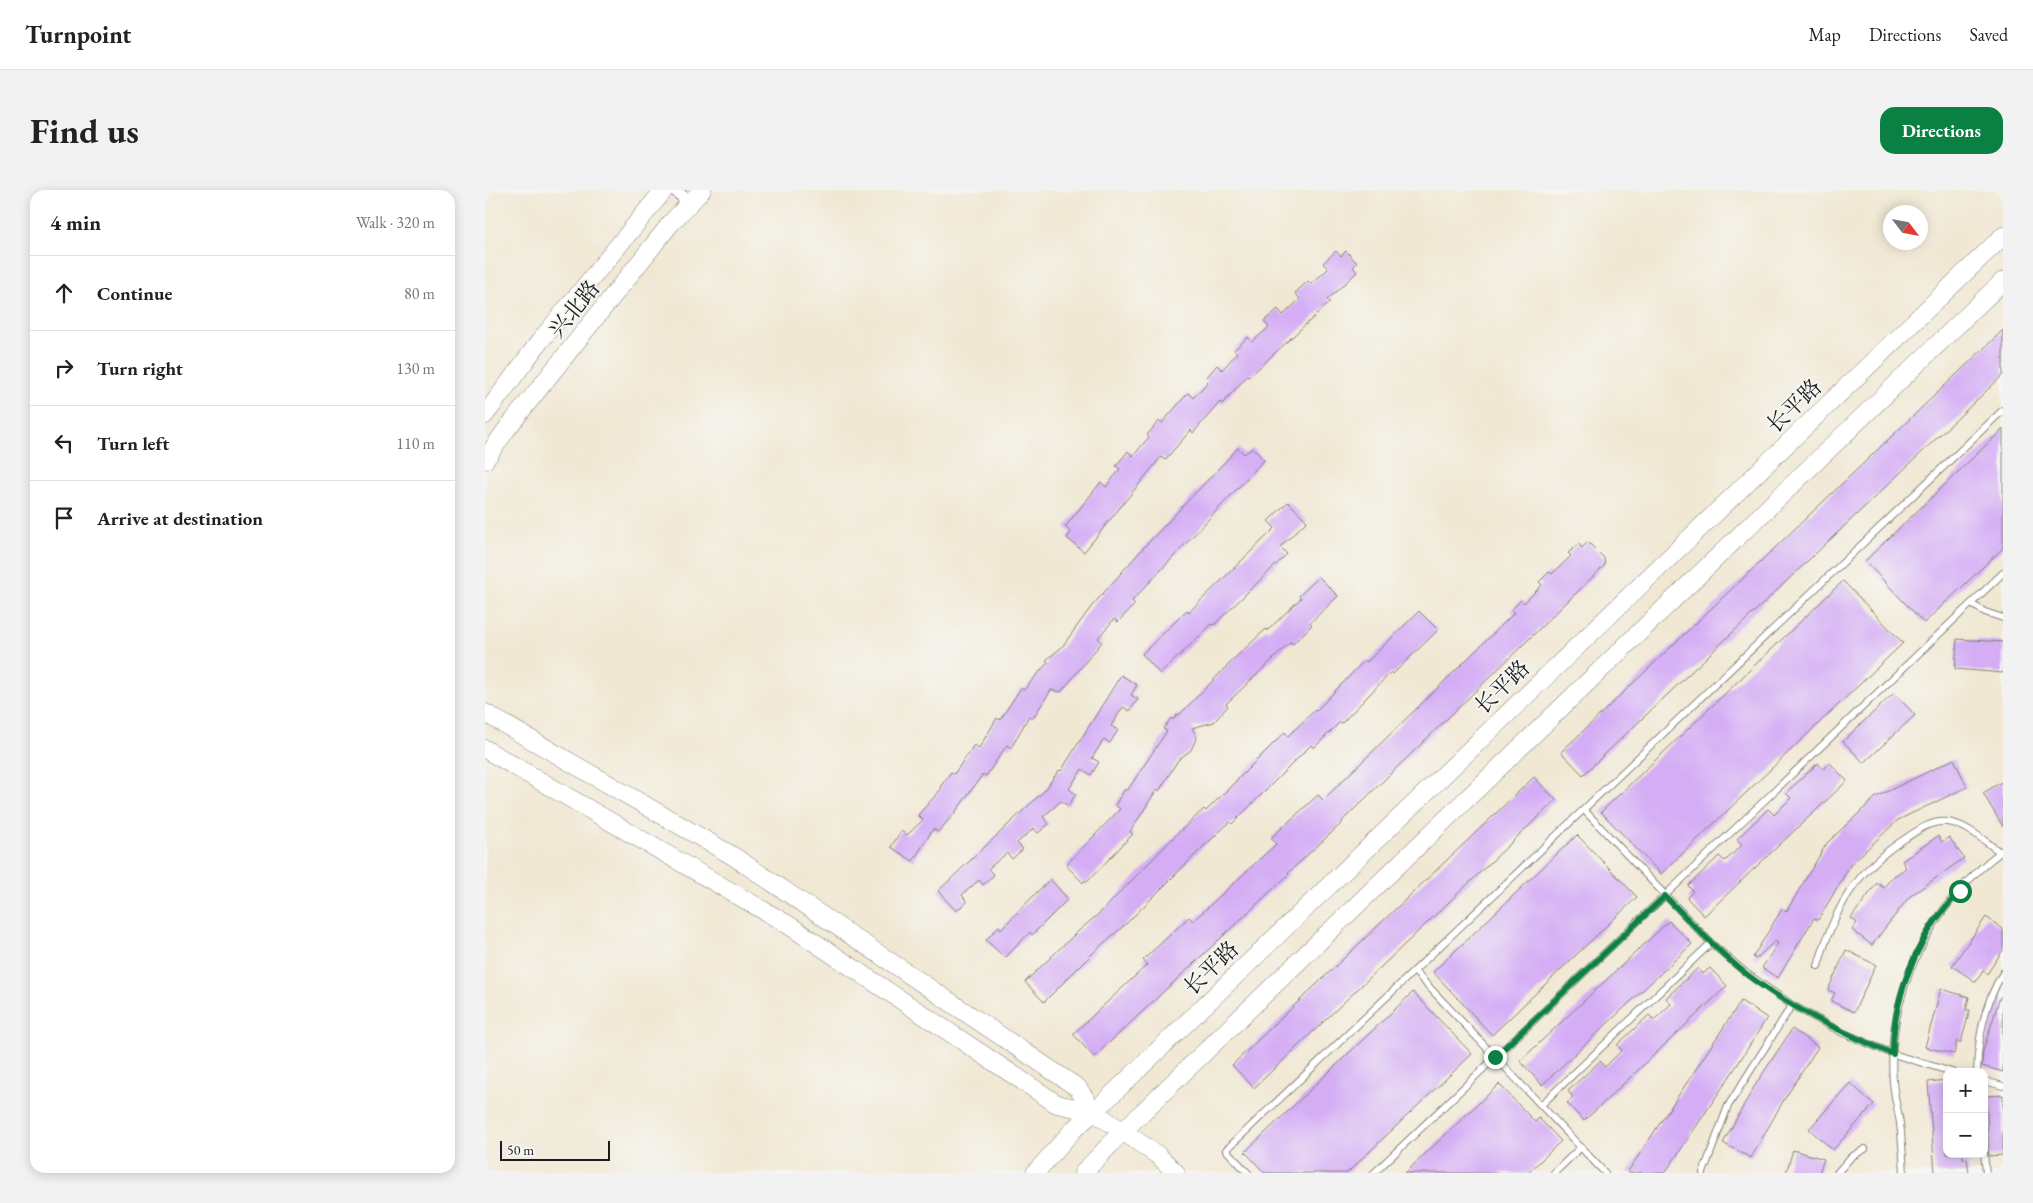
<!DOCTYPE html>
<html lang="en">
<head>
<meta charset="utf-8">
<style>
  :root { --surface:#fff; --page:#f2f2f2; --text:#222; --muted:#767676; --line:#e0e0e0; --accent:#0b8043 }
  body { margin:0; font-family:"EB Garamond","Noto Serif SC",serif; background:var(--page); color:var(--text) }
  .controls { position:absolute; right:15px; bottom:15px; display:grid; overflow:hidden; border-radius:10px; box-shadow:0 2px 12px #0003 }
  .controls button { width:45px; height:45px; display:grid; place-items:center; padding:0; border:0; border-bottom:1px solid var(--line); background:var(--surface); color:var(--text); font:25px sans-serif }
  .compass { position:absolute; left:1398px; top:15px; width:45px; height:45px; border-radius:50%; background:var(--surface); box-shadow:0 2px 12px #0003; rotate:122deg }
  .scale { position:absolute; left:15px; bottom:12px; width:110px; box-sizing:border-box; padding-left:5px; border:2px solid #1c1c1c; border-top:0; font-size:14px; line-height:18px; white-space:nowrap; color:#1c1c1c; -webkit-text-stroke:4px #f6f6f2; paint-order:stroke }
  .stop { position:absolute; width:15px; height:15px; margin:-11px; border:4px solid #0b8043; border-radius:50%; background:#fff }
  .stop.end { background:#0b8043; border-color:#fff; box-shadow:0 1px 5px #0008 }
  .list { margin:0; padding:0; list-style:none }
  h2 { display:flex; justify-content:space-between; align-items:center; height:65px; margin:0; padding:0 20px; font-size:21px }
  h2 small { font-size:16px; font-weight:400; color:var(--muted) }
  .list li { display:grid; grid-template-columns:32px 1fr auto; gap:15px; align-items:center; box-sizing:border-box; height:75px; padding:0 20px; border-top:1px solid var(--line) }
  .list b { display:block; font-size:19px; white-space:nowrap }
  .list em { font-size:16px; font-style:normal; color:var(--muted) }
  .icon { flex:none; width:28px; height:28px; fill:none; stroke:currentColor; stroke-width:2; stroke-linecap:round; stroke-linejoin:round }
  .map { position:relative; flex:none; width:1518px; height:983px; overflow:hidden; border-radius:15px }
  header { display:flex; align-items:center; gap:30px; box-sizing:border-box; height:70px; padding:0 25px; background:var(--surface); border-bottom:1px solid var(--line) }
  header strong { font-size:24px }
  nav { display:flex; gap:28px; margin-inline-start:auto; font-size:18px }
  .intro { display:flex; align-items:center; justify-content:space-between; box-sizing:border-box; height:120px; padding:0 30px }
  h1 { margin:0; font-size:35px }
  .button { padding:12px 22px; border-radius:15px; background:var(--accent); color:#fff; font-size:18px; font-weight:700 }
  main { display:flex; gap:30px; padding:0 30px }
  aside { flex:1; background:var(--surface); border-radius:15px; box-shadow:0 2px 12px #0003 }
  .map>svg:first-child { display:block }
  .building { fill:#d4adf5 }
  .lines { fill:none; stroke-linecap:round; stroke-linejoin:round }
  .lane-casing { stroke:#868278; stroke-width:8 }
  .street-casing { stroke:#868278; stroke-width:14 }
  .secondary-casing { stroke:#868278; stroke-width:19 }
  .lane { stroke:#fff; stroke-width:6 }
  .street { stroke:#fff; stroke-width:12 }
  .secondary { stroke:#fff; stroke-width:18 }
  .route { stroke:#0b8043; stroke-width:6 }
  .labels { text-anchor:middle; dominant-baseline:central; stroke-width:4; stroke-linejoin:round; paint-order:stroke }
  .street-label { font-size:22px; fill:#1c1c1c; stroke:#f6f6f2 }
</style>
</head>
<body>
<header>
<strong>Turnpoint</strong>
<nav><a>Map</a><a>Directions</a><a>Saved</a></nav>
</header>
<div class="intro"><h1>Find us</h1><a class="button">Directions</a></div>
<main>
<aside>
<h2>4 min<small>Walk · 320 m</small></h2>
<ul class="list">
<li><svg class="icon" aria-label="ahead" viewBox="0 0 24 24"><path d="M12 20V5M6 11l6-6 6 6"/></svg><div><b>Continue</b></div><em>80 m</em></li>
<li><svg class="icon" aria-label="right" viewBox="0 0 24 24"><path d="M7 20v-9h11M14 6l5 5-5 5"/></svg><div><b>Turn right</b></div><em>130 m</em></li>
<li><svg class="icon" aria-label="left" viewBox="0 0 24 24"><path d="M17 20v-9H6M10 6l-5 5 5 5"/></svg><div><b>Turn left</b></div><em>110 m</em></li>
<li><svg class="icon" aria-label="arrive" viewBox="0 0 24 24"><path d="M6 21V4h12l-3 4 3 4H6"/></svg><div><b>Arrive at destination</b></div></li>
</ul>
</aside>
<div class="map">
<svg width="1518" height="983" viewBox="0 0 1518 983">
  <rect width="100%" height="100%" fill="#f6f6f2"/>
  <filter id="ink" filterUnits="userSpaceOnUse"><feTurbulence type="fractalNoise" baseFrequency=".02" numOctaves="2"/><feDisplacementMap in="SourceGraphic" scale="10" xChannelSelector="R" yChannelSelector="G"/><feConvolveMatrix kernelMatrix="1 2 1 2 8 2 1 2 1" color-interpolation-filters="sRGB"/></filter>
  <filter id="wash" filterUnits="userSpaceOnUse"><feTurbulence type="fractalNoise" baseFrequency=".0096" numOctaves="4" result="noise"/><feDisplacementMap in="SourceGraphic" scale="20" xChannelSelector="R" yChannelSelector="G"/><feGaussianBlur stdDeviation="1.12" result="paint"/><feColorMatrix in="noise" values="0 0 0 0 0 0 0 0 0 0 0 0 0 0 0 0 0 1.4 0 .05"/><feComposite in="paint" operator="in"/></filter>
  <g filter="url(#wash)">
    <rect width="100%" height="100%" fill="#f1e8d4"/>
    <g id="blocks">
      <path class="building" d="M 851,61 L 856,66 L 861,61 L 872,73 L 868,77 L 872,82 L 842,110 L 845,112 L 764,187 L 762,186 L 737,214 L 735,212 L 708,243 L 706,240 L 680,270 L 676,267 L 599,362 L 582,348 L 586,342 L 580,337 L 616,292 L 621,297 L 635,279 L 631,276 L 643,261 L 648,266 L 664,247 L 662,245 L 674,231 L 677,233 L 703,203 L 708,208 L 723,192 L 720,189 L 732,175 L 737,180 L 752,163 L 749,160 L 763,147 L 767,152 L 784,137 L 779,131 L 793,119 L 798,125 L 815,109 L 810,103 L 823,91 L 826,94 L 843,79 L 838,73 Z
        M 1518,140 L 1518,185 L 1098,585 L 1076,562 Z
        M 1518,239 L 1518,358 L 1439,433 L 1380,371 Z
        M 753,258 L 759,264 L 768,258 L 779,270 L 647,411 L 650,414 L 633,432 L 629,429 L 613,448 L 617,452 L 576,502 L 566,500 L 548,528 L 544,526 L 526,558 L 522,555 L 501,586 L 498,584 L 469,624 L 453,642 L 448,639 L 428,671 L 406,657 L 416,641 L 422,645 L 438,630 L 433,625 L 457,598 L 455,597 L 466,582 L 469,584 L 489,555 L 494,558 L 512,528 L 515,530 L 536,498 L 539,500 L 563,472 L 561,470 L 577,457 L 606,417 L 661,355 Z
        M 803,312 L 822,331 L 795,357 L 802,364 L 729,435 L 727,434 L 675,484 L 657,464 L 702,420 L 704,422 L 790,338 L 783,331 Z
        M 1103,352 L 1119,368 L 1120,375 L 857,631 L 858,632 L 803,683 L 804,684 L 609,867 L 588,844 L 662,775 L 658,770 L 704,727 L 708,731 L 791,654 L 786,648 L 833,605 L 838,610 L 1017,435 L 1029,423 L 1026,420 L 1036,410 L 1039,413 L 1057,395 L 1054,392 L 1064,382 L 1067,384 L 1086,366 L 1083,363 L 1094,354 L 1097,358 Z
        M 834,387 L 853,406 L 825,433 L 827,435 L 808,454 L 806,452 L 741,514 L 743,516 L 729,532 L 707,538 L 712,547 L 706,560 L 693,570 L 674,601 L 672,599 L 645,642 L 648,644 L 602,692 L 600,690 L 598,693 L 581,675 L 635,619 L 630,615 L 640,599 L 642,601 L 682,541 L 678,539 L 686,528 L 688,530 L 692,524 L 694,525 L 753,465 L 781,439 L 782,441 L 816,408 L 814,406 Z
        M 1358,391 L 1418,453 L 1176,684 L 1116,622 Z
        M 934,421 L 953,440 L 908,484 L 906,482 L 857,533 L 855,532 L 829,558 L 826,555 L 747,634 L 745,632 L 718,657 L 642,733 L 614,757 L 559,812 L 540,792 L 590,744 L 617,721 L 693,643 L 719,619 L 721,621 L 800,542 L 803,546 L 830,520 L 831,521 L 880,470 L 882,472 Z
        M 1472,449 L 1518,452 L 1518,483 L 1470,479 Z
        M 636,485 L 652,495 L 646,505 L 653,509 L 645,521 L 638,517 L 626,536 L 633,540 L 625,553 L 619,549 L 607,568 L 614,572 L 606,585 L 597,579 L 584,599 L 591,604 L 583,616 L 576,611 L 558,627 L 564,634 L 553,643 L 549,638 L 532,653 L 538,659 L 527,669 L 522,663 L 503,679 L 509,685 L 498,695 L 494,690 L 477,705 L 482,712 L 471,721 L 453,701 L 560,600 L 574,580 L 576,581 Z
        M 1409,503 L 1430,525 L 1379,573 L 1358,551 Z
        M 1469,569 L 1482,597 L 1413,630 L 1366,674 L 1333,730 L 1329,728 L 1293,788 L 1277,778 L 1293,753 L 1290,751 L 1271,769 L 1268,767 L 1297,719 L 1301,722 L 1342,653 L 1391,607 Z
        M 1333,573 L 1338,579 L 1345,573 L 1362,591 L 1219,726 L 1202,708 L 1208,701 L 1203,696 L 1234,666 L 1240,671 L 1257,655 L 1252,649 L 1283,619 L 1289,625 L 1306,608 L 1301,603 Z
        M 1049,587 L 1071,610 L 769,898 L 747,875 Z
        M 1518,591 L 1518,637 L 1498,603 Z
        M 1092,645 L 1152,707 L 1007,845 L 948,782 Z
        M 1453,646 L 1457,652 L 1464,647 L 1479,668 L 1424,707 L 1387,755 L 1367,740 L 1372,733 L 1366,728 L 1392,693 L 1399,698 L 1406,688 L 1421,678 L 1417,671 Z
        M 565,689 L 583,709 L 547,745 L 545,742 L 520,768 L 501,750 L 514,736 L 516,739 Z
        M 1501,727 L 1518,739 L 1518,760 L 1502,784 L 1498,781 L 1491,792 L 1467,776 Z
        M 1184,731 L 1207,754 L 1057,895 L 1035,871 Z
        M 1361,760 L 1391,775 L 1369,822 L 1346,811 L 1350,803 L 1343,800 Z
        M 1213,778 L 1218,784 L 1225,778 L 1242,796 L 1099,931 L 1082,913 L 1088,907 L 1083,901 L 1115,871 L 1120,877 L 1137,860 L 1132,855 L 1164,825 L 1169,830 L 1186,814 L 1181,808 Z
        M 1456,799 L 1484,807 L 1481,820 L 1485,820 L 1476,852 L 1472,851 L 1469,864 L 1440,857 Z
        M 928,802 L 987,864 L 862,983 L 780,983 L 760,962 Z
        M 1515,807 L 1518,807 L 1518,882 L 1497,876 L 1498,861 Z
        M 1256,811 L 1282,828 L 1249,880 L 1180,983 L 1142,983 Z
        M 1307,839 L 1333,857 L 1297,913 L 1266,968 L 1238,953 L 1269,897 Z
        M 1462,890 L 1462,964 L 1478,964 L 1478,969 L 1482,969 L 1484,983 L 1450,983 L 1443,892 Z
        M 1365,893 L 1389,914 L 1348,960 L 1324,939 Z
        M 1014,894 L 1050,932 L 1054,928 L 1076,951 L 1043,983 L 920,983 Z
        M 1518,905 L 1518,965 L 1504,966 L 1501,906 Z
        M 1308,960 L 1339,969 L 1334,983 L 1301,983 Z"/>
    </g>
  </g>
  <g filter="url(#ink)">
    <use href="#blocks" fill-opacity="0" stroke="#868278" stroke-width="1"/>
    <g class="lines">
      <g class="lane-casing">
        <path id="lane" d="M 1486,414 L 1500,422 L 1518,428
          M 1099,620 L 1226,753 L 1261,783 L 1307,815 L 1356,842 L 1408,864 L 1467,882
          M 1333,776 C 1349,719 1370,681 1421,648 C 1433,640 1447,630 1463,632 C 1483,635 1499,651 1515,662
          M 929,781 L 1120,983
          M 1492,882 C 1493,847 1499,813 1518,783
          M 1499,891 L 1518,896
          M 1056,915 L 1226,753
          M 1499,963 L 1501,983
          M 763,983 L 741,960 L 1518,220
          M 889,983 L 1518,383
          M 1069,983 L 1096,957
          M 1218,983 L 1243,916 L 1307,815
          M 1352,983 L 1366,967 L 1380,959
          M 1419,983 C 1418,967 1417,950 1415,933 C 1413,920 1409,906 1408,892 C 1401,801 1446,714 1518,660"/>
      </g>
      <g class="street-casing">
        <path id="street" d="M 190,0 L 205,13"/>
      </g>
      <g class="secondary-casing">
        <path id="secondary" d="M 0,225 L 55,151 L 179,0
          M 0,270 L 21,240 L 186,33 L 217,0
          M 0,523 L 248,666 L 593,898 L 609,922
          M 0,559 L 302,734 L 572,914 L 609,922 L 674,966 L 691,983
          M 550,983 L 589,939 L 609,922 L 1518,46
          M 598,983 L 638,941 L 1518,91"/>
      </g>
      <use href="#lane" class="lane"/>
      <use href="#street" class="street"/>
      <use href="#secondary" class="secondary"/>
    </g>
  </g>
  <g class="lines" filter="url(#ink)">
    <path class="route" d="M 1010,867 L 1180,706 C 1206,732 1231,760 1260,783 C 1305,818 1356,842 1408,864 C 1407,819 1424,771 1448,734 C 1456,722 1466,711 1475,701"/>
  </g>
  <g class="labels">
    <g class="street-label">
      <text transform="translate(89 119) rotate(-51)">兴北路</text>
      <text transform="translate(1309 216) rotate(-44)">长平路</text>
      <text transform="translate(1017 497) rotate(-44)">长平路</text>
      <text transform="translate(726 778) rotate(-44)">长平路</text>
    </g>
  </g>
</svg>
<div class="controls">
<button>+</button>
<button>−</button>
</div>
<svg class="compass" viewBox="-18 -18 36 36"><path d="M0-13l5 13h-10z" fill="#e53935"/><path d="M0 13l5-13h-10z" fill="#767676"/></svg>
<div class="scale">50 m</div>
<div class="stop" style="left:1475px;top:701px"></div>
<div class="stop end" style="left:1010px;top:867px"></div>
</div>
</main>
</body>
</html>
